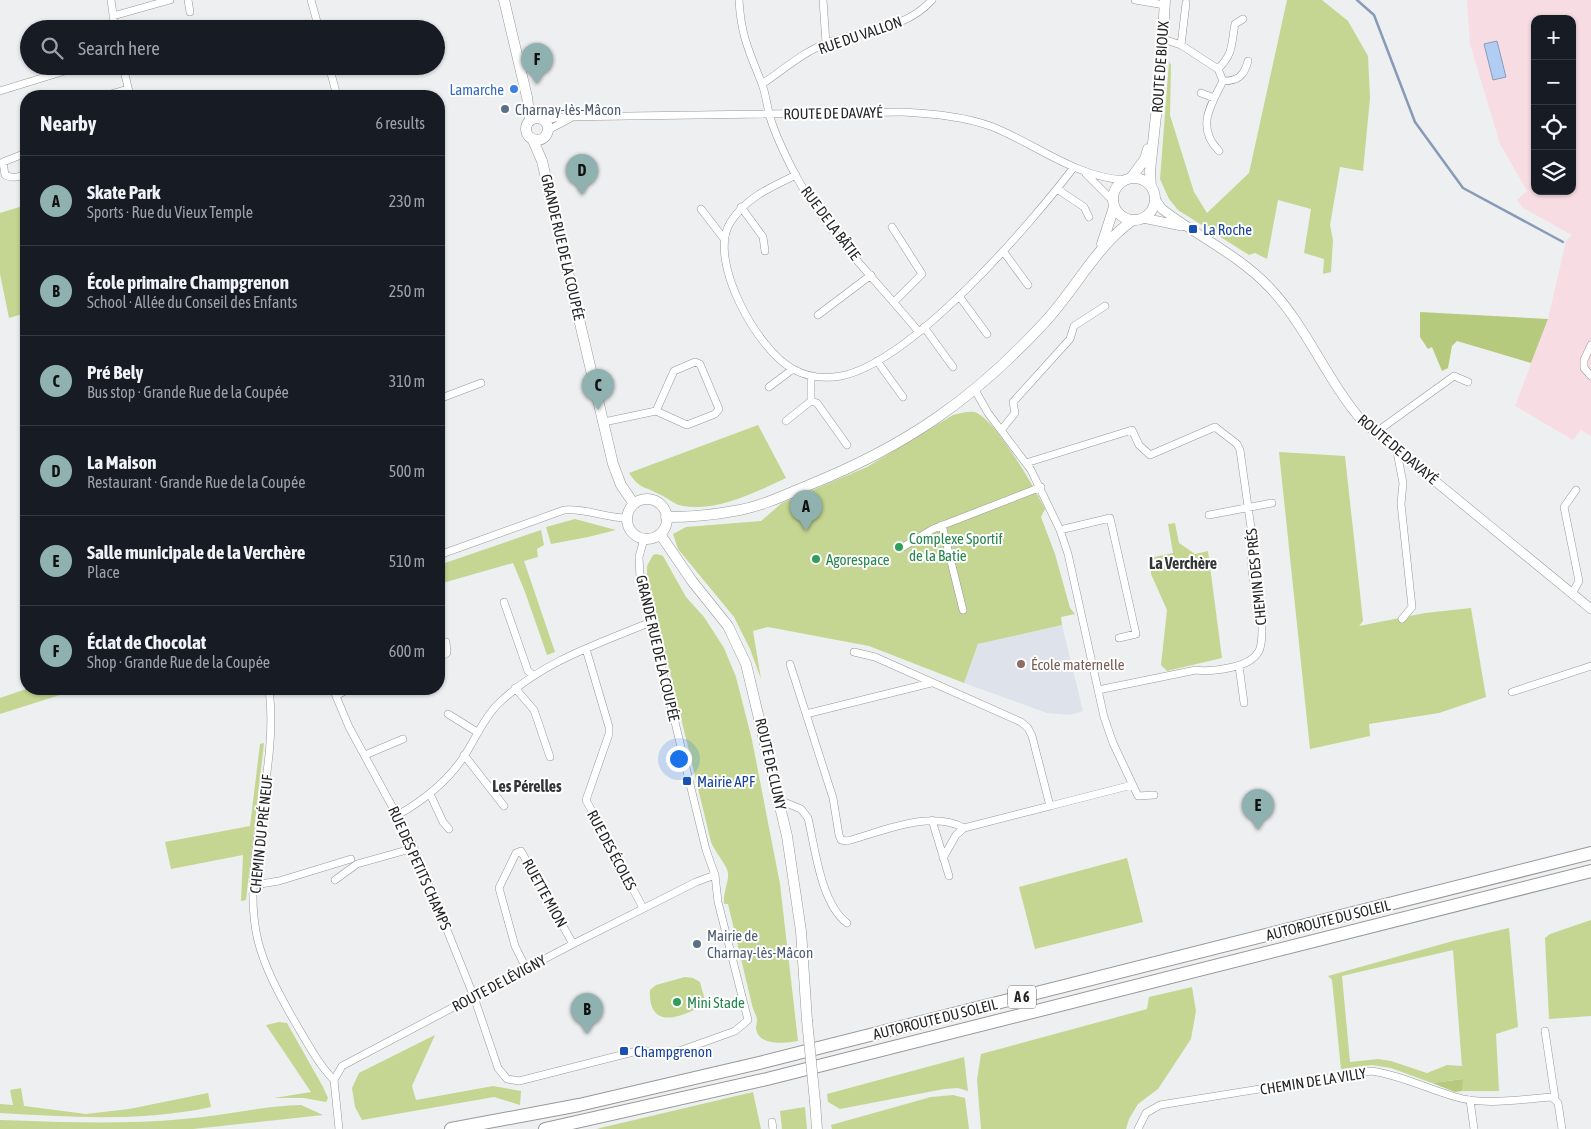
<!DOCTYPE html>
<html lang="en">
<head>
<meta charset="utf-8">
<style>
  :root { --surface:#171b24; --page:#20242c; --text:#f1f3f6; --muted:#9ea1a6; --line:#363941; --accent:#8fb2b0 }
  body { margin:0; font-family:"Asap Condensed",sans-serif; background:var(--page); color:var(--text) }
  .controls { position:absolute; right:15px; top:15px; display:grid; overflow:hidden; border-radius:10px; box-shadow:0 1px 4px #0004 }
  .controls button { width:45px; height:45px; display:grid; place-items:center; padding:0; border:0; border-bottom:1px solid var(--line); background:var(--surface); color:var(--text); font:25px sans-serif }
  .you { position:absolute; left:678px; top:758px; width:18px; height:18px; margin:-12px; border:4px solid #fff; border-radius:50%; background:#1a73e8; box-shadow:0 0 0 8px #1a73e833 }
  .badge { display:grid; place-items:center; width:32px; height:32px; border-radius:50%; background:var(--accent); color:#111; font-size:16px; font-weight:700 }
  .pin { position:absolute; translate:-50% -41px; filter:drop-shadow(0 1px 2px #0008) }
  .pin::after { content:''; position:absolute; top:26px; width:18px; height:15px; background:inherit; clip-path:polygon(0 0,100% 0,50% 100%) }
  .list { margin:0; padding:0; list-style:none }
  h2 { display:flex; justify-content:space-between; align-items:center; height:65px; margin:0; padding:0 20px; font-size:21px }
  h2 small { font-size:16px; font-weight:400; color:var(--muted) }
  .list li { display:grid; grid-template-columns:32px 1fr auto; gap:15px; align-items:center; box-sizing:border-box; height:90px; padding:0 20px; border-top:1px solid var(--line) }
  .list b { display:block; font-size:19px; white-space:nowrap }
  .list p { margin:0; font-size:16px; white-space:nowrap; color:var(--muted) }
  .list em { font-size:16px; font-style:normal; color:var(--muted) }
  .icon { flex:none; width:28px; height:28px; fill:none; stroke:currentColor; stroke-width:2; stroke-linecap:round; stroke-linejoin:round }
  .map { position:relative; flex:none; width:1591px; height:1129px; overflow:hidden }
  .search { position:absolute; background:var(--surface); box-shadow:0 1px 4px #0004; left:20px; top:20px; width:425px; height:55px; display:flex; align-items:center; gap:12px; box-sizing:border-box; padding:0 18px; border-radius:28px; color:var(--muted); font-size:19px }
  .panel { position:absolute; background:var(--surface); box-shadow:0 1px 4px #0004; left:20px; top:90px; width:425px; height:605px; border-radius:20px }
  .map>svg:first-child { display:block }
  .industrial { fill:#f7dde3; fill-rule:evenodd }
  .built { fill:#dee2eb }
  .green { fill:#c4d691; fill-rule:evenodd }
  .forest { fill:#b6ca7d }
  .water { fill:#b2cdf4; stroke:#889bb6 }
  .lines { fill:none; stroke-linecap:round; stroke-linejoin:round }
  .stream { stroke:#889bb6; stroke-width:2.5 }
  .minor-casing { stroke:#97989a; stroke-width:8 }
  .tertiary-casing { stroke:#97989a; stroke-width:10 }
  .secondary-casing { stroke:#97989a; stroke-width:11 }
  .motorway-casing { stroke:#97989a; stroke-width:14 }
  .minor { stroke:#fff; stroke-width:7 }
  .tertiary { stroke:#fff; stroke-width:9 }
  .secondary { stroke:#fff; stroke-width:10 }
  .motorway { stroke:#fff; stroke-width:12 }
  .secondary-bridge-casing { stroke:#97989a; stroke-width:11; stroke-linecap:butt }
  .secondary-bridge { stroke:#fff; stroke-width:10 }
  .shop-dot { fill:#3f7fe0; stroke:#fff; stroke-width:2 }
  .service-dot { fill:#5c6f8a; stroke:#fff; stroke-width:2 }
  .transit-dot { fill:#1a4fb4; stroke:#fff; stroke-width:2 }
  .leisure-dot { fill:#2e9e5b; stroke:#fff; stroke-width:2 }
  .education-dot { fill:#8d6e63; stroke:#fff; stroke-width:2 }
  .labels { text-anchor:middle; dominant-baseline:central; stroke-width:4; stroke-linejoin:round; paint-order:stroke }
  .shield { fill:#fff; stroke:#676768; stroke-width:1 }
  .shield-label { font-size:14px; font-weight:bold; fill:#262627 }
  .street-label { font-size:15px; fill:#262627; stroke:#fff }
  .shop-label { font-size:15px; fill:#366cbe; stroke:#fff; text-anchor:end }
  .service-label { font-size:15px; fill:#4e5e75; stroke:#fff; text-anchor:start }
  .transit-label { font-size:15px; fill:#164399; stroke:#fff; text-anchor:start }
  .leisure-label { font-size:15px; fill:#27864d; stroke:#fff; text-anchor:start }
  .education-label { font-size:15px; fill:#785e54; stroke:#fff; text-anchor:start }
  .neighbourhood-label { font-size:16px; font-weight:bold; fill:#353638; stroke:#fff }
</style>
</head>
<body>
<div class="map">
<svg width="1591" height="1129" viewBox="0 0 1591 1129">
  <rect width="100%" height="100%" fill="#eeeff1"/>
  <path class="industrial" d="M 1467,0 L 1591,0 L 1591,436 L 1581,430 L 1573,440 L 1515,406 L 1548,319 L 1566,241 L 1572,235 L 1523,208 L 1517,200 L 1527,191 L 1500,144 L 1470,44 ZM 1535,19 L 1572,19 L 1572,191 L 1535,191 Z"/>
  <path class="built" d="M 1062,625 L 1083,711 L 1070,715 L 1047,713 L 964,683 L 978,644 Z"/>
  <path class="green" d="M 1287,0 L 1322,0 L 1348,21 L 1368,56 L 1370,98 L 1363,171 L 1340,167 L 1330,225 L 1333,240 L 1331,272 L 1323,274 L 1324,259 L 1304,253 L 1311,209 L 1278,200 L 1267,259 L 1255,253 L 1249,255 L 1178,210 L 1169,199 L 1160,179 L 1169,62 L 1171,65 L 1170,115 L 1194,192 L 1207,213 L 1249,173 Z
    M 26,205 L 26,313 L 9,318 L 0,274 L 0,213 Z
    M 966,412 C 970,412 974,411 977,413 C 998,424 1034,487 1045,509 L 1041,517 L 1055,554 L 1070,608 L 1075,614 L 1061,617 L 1062,625 L 978,644 L 964,683 L 869,646 L 768,627 L 753,631 L 761,679 L 750,649 L 734,617 L 678,549 L 673,534 L 686,527 L 761,521 L 782,503 L 867,467 L 953,415 Z
    M 758,425 L 786,478 C 756,492 717,512 683,506 C 675,505 666,497 659,494 C 642,485 641,490 629,473 Z
    M 1279,452 L 1345,456 L 1363,621 L 1359,626 L 1425,613 L 1471,608 L 1486,697 L 1439,713 L 1369,724 L 1370,736 L 1310,749 Z
    M 575,519 L 616,530 L 588,537 L 551,544 L 546,527 Z
    M 1175,523 L 1179,543 L 1195,554 L 1208,551 L 1222,658 L 1167,671 L 1161,665 L 1167,610 L 1151,574 L 1150,558 L 1173,553 L 1168,524 Z
    M 541,530 L 544,545 L 537,549 L 538,557 L 524,561 L 555,652 L 547,655 L 525,592 L 513,563 L 439,584 L 439,565 Z
    M 657,554 L 663,556 L 686,597 L 704,617 L 724,648 L 736,677 L 752,740 L 780,884 L 798,1041 C 786,1043 758,1047 756,1028 C 756,1026 757,1023 757,1020 C 757,1016 753,1010 752,1005 L 728,904 L 724,904 C 723,892 729,882 728,873 C 727,865 716,854 711,842 L 647,577 L 647,566 L 653,555 Z
    M 26,689 L 58,689 L 60,695 L 0,714 L 0,698 Z
    M 264,743 L 246,900 L 241,901 L 243,855 L 171,869 L 165,842 L 250,826 L 260,744 Z
    M 1127,858 L 1143,922 L 1035,949 L 1019,887 Z
    M 1591,920 L 1591,1016 L 1549,1019 L 1545,938 L 1550,934 Z
    M 1509,928 L 1518,1027 L 1496,1034 L 1499,1091 L 1462,1091 L 1462,1079 L 1432,1083 L 1391,1068 L 1372,1065 L 1341,1069 L 1332,980 L 1328,976 L 1453,941 ZM 1453,950 L 1462,1066 L 1447,1065 L 1427,1073 L 1391,1061 L 1378,1059 L 1350,1062 L 1342,976 Z
    M 685,977 L 693,978 L 700,982 L 704,997 L 701,1006 C 679,1019 648,1029 650,990 L 656,985 Z
    M 1192,987 L 1196,1011 L 1191,1039 L 1158,1089 L 1138,1104 L 1129,1119 L 1126,1129 L 981,1129 L 977,1080 L 981,1054 L 1147,1009 L 1149,997 Z
    M 279,1022 L 287,1023 L 323,1087 L 328,1098 L 326,1102 L 304,1098 L 274,1098 L 311,1092 L 266,1025 Z
    M 435,1035 L 412,1086 L 416,1100 L 493,1086 L 521,1091 L 520,1105 L 494,1097 L 362,1120 L 355,1107 L 352,1088 L 359,1073 Z
    M 964,1057 L 968,1091 L 958,1088 L 944,1089 L 840,1109 L 828,1102 L 827,1094 Z
    M 21,1088 L 24,1106 L 86,1114 L 129,1109 L 208,1093 L 211,1107 C 142,1122 70,1117 0,1113 L 0,1104 L 13,1105 L 10,1090 Z
    M 753,1092 L 761,1129 L 597,1129 L 600,1128 Z
    M 953,1095 L 965,1098 L 969,1129 L 832,1129 L 831,1125 L 931,1097 Z
    M 301,1105 L 323,1115 L 193,1129 L 0,1129 L 0,1120 C 61,1122 122,1125 183,1119 C 223,1116 261,1106 301,1105 Z
    M 805,1107 L 807,1129 L 782,1129 L 780,1111 Z"/>
  <path class="forest" d="M 1420,312 L 1548,319 L 1531,363 L 1457,341 L 1452,346 L 1448,368 L 1442,371 L 1432,347 L 1428,349 L 1420,337 Z
    M 1463,1079 L 1462,1091 L 1455,1092 L 1432,1083 Z"/>
  <path class="water" d="M 1497,41 L 1506,77 L 1493,80 L 1484,44 Z"/>
  <g class="lines">
    <path class="stream" d="M 1357,0 L 1374,15 L 1415,122 L 1463,188 L 1563,242"/>
    <g class="minor-casing">
      <path id="minor" d="M 111,0 L 115,29
        M 188,0 L 190,12
        M 311,0 L 319,29
        M 739,0 C 741,36 749,51 762,84 C 766,95 767,106 770,117 C 776,137 786,157 796,176 C 827,233 877,281 918,331
        M 823,0 L 826,43
        M 1135,0 L 1165,5
        M 1186,3 L 1181,45 L 1218,69
        M 113,16 L 170,0
        M 1163,39 L 1181,45
        M 123,66 L 130,96
        M 329,66 L 337,96
        M 1223,81 C 1238,81 1244,76 1248,61
        M 762,84 C 783,70 803,52 827,43 C 863,29 904,31 932,0
        M 0,91 L 81,66
        M 1201,93 L 1214,98
        M 104,96 L 128,89
        M 544,120 L 561,117 L 902,112 C 932,114 964,116 993,127 C 1037,145 1076,177 1124,180
        M 548,130 L 571,118
        M 1219,151 C 1196,128 1210,106 1223,81 L 1218,69 C 1234,53 1231,44 1235,24 L 1243,19
        M 26,153 L 3,162 L 5,175 C 13,179 18,177 26,174
        M 1086,174 L 1113,201
        M 796,175 C 771,187 745,198 730,223 C 707,260 758,351 793,369 C 807,377 825,379 841,376 C 912,362 1030,225 1074,167
        M 1057,189 L 1084,207 L 1089,217
        M 741,207 L 763,237 L 765,251
        M 701,209 L 725,240
        M 892,227 L 922,274 L 894,302
        M 1003,251 L 1028,285
        M 959,296 L 987,334
        M 818,315 L 871,275
        M 924,327 L 953,367
        M 1591,345 L 1584,360 L 1584,368 L 1591,376
        M 877,361 L 903,397
        M 769,387 L 793,369
        M 975,390 L 988,413 L 1031,470 L 1060,530 L 1068,554 L 1104,717 L 1113,743 L 1138,796 L 1154,795
        M 439,399 L 481,383
        M 811,401 L 817,403 L 847,445
        M 439,421 L 441,427
        M 786,421 L 811,401 L 811,376
        M 604,422 L 656,411 L 687,425 L 715,414 L 719,409 L 700,364 L 695,362 L 674,371 L 656,411
        M 1002,429 L 1015,413 L 1013,402 L 1070,339 L 1074,326 L 1105,306
        M 1375,433 L 1454,376 L 1468,382
        M 1397,452 L 1403,483 L 1401,504 L 1412,607 L 1402,619
        M 1026,463 L 1132,430 L 1139,445 L 1150,455 L 1215,427 L 1237,444 L 1240,450 L 1253,542 C 1251,555 1251,570 1254,583 C 1255,587 1257,590 1258,594 C 1262,606 1264,640 1259,651 C 1254,660 1242,665 1233,667 C 1220,670 1209,672 1196,670 L 1098,690
        M 1209,515 L 1272,503
        M 942,525 L 963,610
        M 1060,530 L 1110,518 L 1136,634 L 1119,638
        M 903,547 L 933,529 L 1041,487
        M 439,555 L 564,510 C 586,508 605,518 627,518
        M 1573,592 L 1579,581 L 1564,507 L 1576,490
        M 504,602 L 528,671 L 533,675
        M 586,649 L 609,727 L 609,734 L 586,800 L 643,908
        M 854,652 L 875,657 L 1021,722 L 1028,728 L 1032,736 L 1050,806 L 1132,785
        M 439,657 L 447,653 L 446,642
        M 790,664 L 833,798 L 839,835 L 841,840 L 847,841 C 881,832 931,809 964,828
        M 1239,666 L 1244,703
        M 515,688 L 534,710 L 550,757
        M 269,689 C 280,772 239,863 258,941 C 265,968 278,992 292,1017 C 304,1037 317,1063 334,1080
        M 333,689 L 349,727 L 412,843 L 474,997 L 498,1068 L 507,1079 L 519,1081 L 641,1050 L 668,1055 L 735,1031 L 748,1020 L 718,902 L 715,875 L 706,850 L 640,578 L 639,557 L 644,539
        M 1512,692 L 1591,666
        M 336,696 L 348,689
        M 448,714 L 477,732
        M 806,714 L 931,683
        M 365,755 L 403,739
        M 464,755 L 504,806
        M 430,794 L 443,822 L 449,829
        M 779,800 L 801,809 L 808,818 C 815,848 821,904 847,923
        M 398,815 C 424,800 446,783 463,758 C 475,740 483,719 498,704 C 541,662 597,644 651,622
        M 932,820 L 949,876
        M 943,858 L 956,835 L 964,828 L 1050,806
        M 335,880 L 357,864 L 414,848
        M 254,885 L 279,881 L 351,859
        M 526,968 L 515,946 L 499,888 L 516,853 L 521,851 L 573,944
        M 1545,1031 L 1555,1098
        M 1470,1100 L 1474,1129
        M 772,1122 L 773,1129
        M 339,1129 L 334,1080 L 342,1066 L 573,944 L 696,882 L 715,875
        M 1138,1129 L 1146,1113 L 1160,1105 L 1371,1071 C 1401,1075 1427,1089 1456,1097 C 1486,1106 1521,1099 1552,1097 L 1558,1103 L 1562,1129"/>
    </g>
    <g class="tertiary-casing">
      <path id="tertiary" d="M 1155,199 L 1162,209 C 1197,236 1239,255 1270,288 C 1307,327 1327,381 1363,422 L 1591,609
        M 1143,218 L 1182,226"/>
    </g>
    <g class="secondary-casing">
      <path id="secondary" d="M 504,0 L 527,97 L 530,121
        M526 129a11 11 0 1 1 22 0a11 11 0 1 1-22 0Z
        M 532,138 L 542,161 L 613,464 L 621,485 L 634,504
        M1113 199a21 21 0 1 1 42 0a21 21 0 1 1-42 0Z
        M 1131,178 L 1145,159 L 1148,149
        M 1151,187 L 1150,171 L 1161,69 L 1165,0
        M 1102,244 L 1114,207
        M627 519a20 20 0 1 1 40 0a20 20 0 1 1-40 0Z
        M 666,517 C 688,517 713,515 734,511 C 760,507 785,495 809,485 C 906,446 974,399 1044,323 C 1075,290 1096,246 1133,220
        M 660,534 L 692,581 L 728,626 L 746,664 L 787,836 L 801,931 L 807,1020
        M 815,1102 L 817,1129"/>
    </g>
    <g class="motorway-casing">
      <path id="motorway" d="M 451,1129 L 579,1105 L 763,1062 L 1591,853
        M 545,1129 L 767,1079 L 1591,871"/>
    </g>
    <use href="#minor" class="minor"/>
    <use href="#tertiary" class="tertiary"/>
    <use href="#secondary" class="secondary"/>
    <use href="#motorway" class="motorway"/>
    <g class="secondary-bridge-casing">
      <path id="secondary-bridge" d="M 807,1020 L 815,1102"/>
    </g>
    <use href="#secondary-bridge" class="secondary-bridge"/>
  </g>
  <circle class="shop-dot" cx="514" cy="89" r="5"/>
  <g class="service-dot">
    <circle cx="505" cy="109" r="5"/>
    <circle cx="697" cy="944" r="5"/>
  </g>
  <g class="transit-dot">
    <rect x="1188" y="224" width="10" height="10" rx="2.5"/>
    <rect x="682" y="776" width="10" height="10" rx="2.5"/>
    <rect x="619" y="1046" width="10" height="10" rx="2.5"/>
  </g>
  <g class="leisure-dot">
    <circle cx="899" cy="547" r="5"/>
    <circle cx="816" cy="559" r="5"/>
    <circle cx="677" cy="1002" r="5"/>
  </g>
  <circle class="education-dot" cx="1021" cy="664" r="5"/>
  <g class="labels">
    <rect class="shield" x="1008" y="985.5" width="28" height="23" rx="4"/>
    <g class="shield-label">
      <text x="1022" y="997">A 6</text>
    </g>
    <g class="street-label">
      <text transform="translate(860 35) rotate(-19)">RUE DU VALLON</text>
      <text transform="translate(1160 67) rotate(-86)">ROUTE DE BIOUX</text>
      <text transform="translate(833 113) rotate(-1)">ROUTE DE DAVAYÉ</text>
      <text transform="translate(831 223) rotate(53)">RUE DE LA BÂTIE</text>
      <text transform="translate(563 247) rotate(77)">GRANDE RUE DE LA COUPÉE</text>
      <text transform="translate(1398 449) rotate(40)">ROUTE DE DAVAYÉ</text>
      <text transform="translate(1256 577) rotate(-96)">CHEMIN DES PRÉS</text>
      <text transform="translate(658 648) rotate(77)">GRANDE RUE DE LA COUPÉE</text>
      <text transform="translate(771 764) rotate(77)">ROUTE DE CLUNY</text>
      <text transform="translate(261 834) rotate(-84)">CHEMIN DU PRÉ NEUF</text>
      <text transform="translate(612 850) rotate(62)">RUE DES ÉCOLES</text>
      <text transform="translate(420 868) rotate(66)">RUE DES PETITS CHAMPS</text>
      <text transform="translate(545 893) rotate(61)">RUETTE MION</text>
      <text transform="translate(1328 920) rotate(-14)">AUTOROUTE DU SOLEIL</text>
      <text transform="translate(499 983) rotate(-28)">ROUTE DE LÉVIGNY</text>
      <text transform="translate(935 1019) rotate(-14)">AUTOROUTE DU SOLEIL</text>
      <text transform="translate(1313 1081) rotate(-9)">CHEMIN DE LA VILLY</text>
    </g>
    <g class="shop-label">
      <text x="504" y="89">Lamarche</text>
    </g>
    <g class="service-label">
      <text x="515" y="109">Charnay-lès-Mâcon</text>
      <text x="707" y="935">Mairie de<tspan x="707" dy="17">Charnay-lès-Mâcon</tspan></text>
    </g>
    <g class="transit-label">
      <text x="1203" y="229">La Roche</text>
      <text x="697" y="781">Mairie APF</text>
      <text x="634" y="1051">Champgrenon</text>
    </g>
    <g class="leisure-label">
      <text x="909" y="538">Complexe Sportif<tspan x="909" dy="17">de la Batie</tspan></text>
      <text x="826" y="559">Agorespace</text>
      <text x="687" y="1002">Mini Stade</text>
    </g>
    <g class="education-label">
      <text x="1031" y="664">École maternelle</text>
    </g>
    <g class="neighbourhood-label">
      <text x="1183" y="563">La Verchère</text>
      <text x="527" y="786">Les Pérelles</text>
    </g>
  </g>
</svg>
<div class="controls">
<button>+</button>
<button>−</button>
<button><svg class="icon" aria-label="locate" viewBox="0 0 24 24"><circle cx="12" cy="12" r="6"/><path d="M12 2v4M12 18v4M2 12h4M18 12h4"/></svg></button>
<button><svg class="icon" aria-label="layers" viewBox="0 0 24 24"><path d="M12 4l9 5-9 5-9-5zM3 14l9 5 9-5"/></svg></button>
</div>
<div class="you"></div>
<div class="pin badge" style="left:806px;top:531px">A</div>
<div class="pin badge" style="left:587px;top:1034px">B</div>
<div class="pin badge" style="left:598px;top:410px">C</div>
<div class="pin badge" style="left:582px;top:195px">D</div>
<div class="pin badge" style="left:1258px;top:830px">E</div>
<div class="pin badge" style="left:537px;top:84px">F</div>
<div class="search"><svg class="icon" aria-label="search" viewBox="0 0 24 24"><circle cx="10" cy="10" r="6"/><path d="M15 15l6 6"/></svg>Search here</div>
<section class="panel">
<h2>Nearby<small>6 results</small></h2>
<ul class="list">
<li><span class="badge">A</span><div><b>Skate Park</b><p>Sports · Rue du Vieux Temple</p></div><em>230 m</em></li>
<li><span class="badge">B</span><div><b>École primaire Champgrenon</b><p>School · Allée du Conseil des Enfants</p></div><em>250 m</em></li>
<li><span class="badge">C</span><div><b>Pré Bely</b><p>Bus stop · Grande Rue de la Coupée</p></div><em>310 m</em></li>
<li><span class="badge">D</span><div><b>La Maison</b><p>Restaurant · Grande Rue de la Coupée</p></div><em>500 m</em></li>
<li><span class="badge">E</span><div><b>Salle municipale de la Verchère</b><p>Place</p></div><em>510 m</em></li>
<li><span class="badge">F</span><div><b>Éclat de Chocolat</b><p>Shop · Grande Rue de la Coupée</p></div><em>600 m</em></li>
</ul>
</section>
</div>
</body>
</html>
